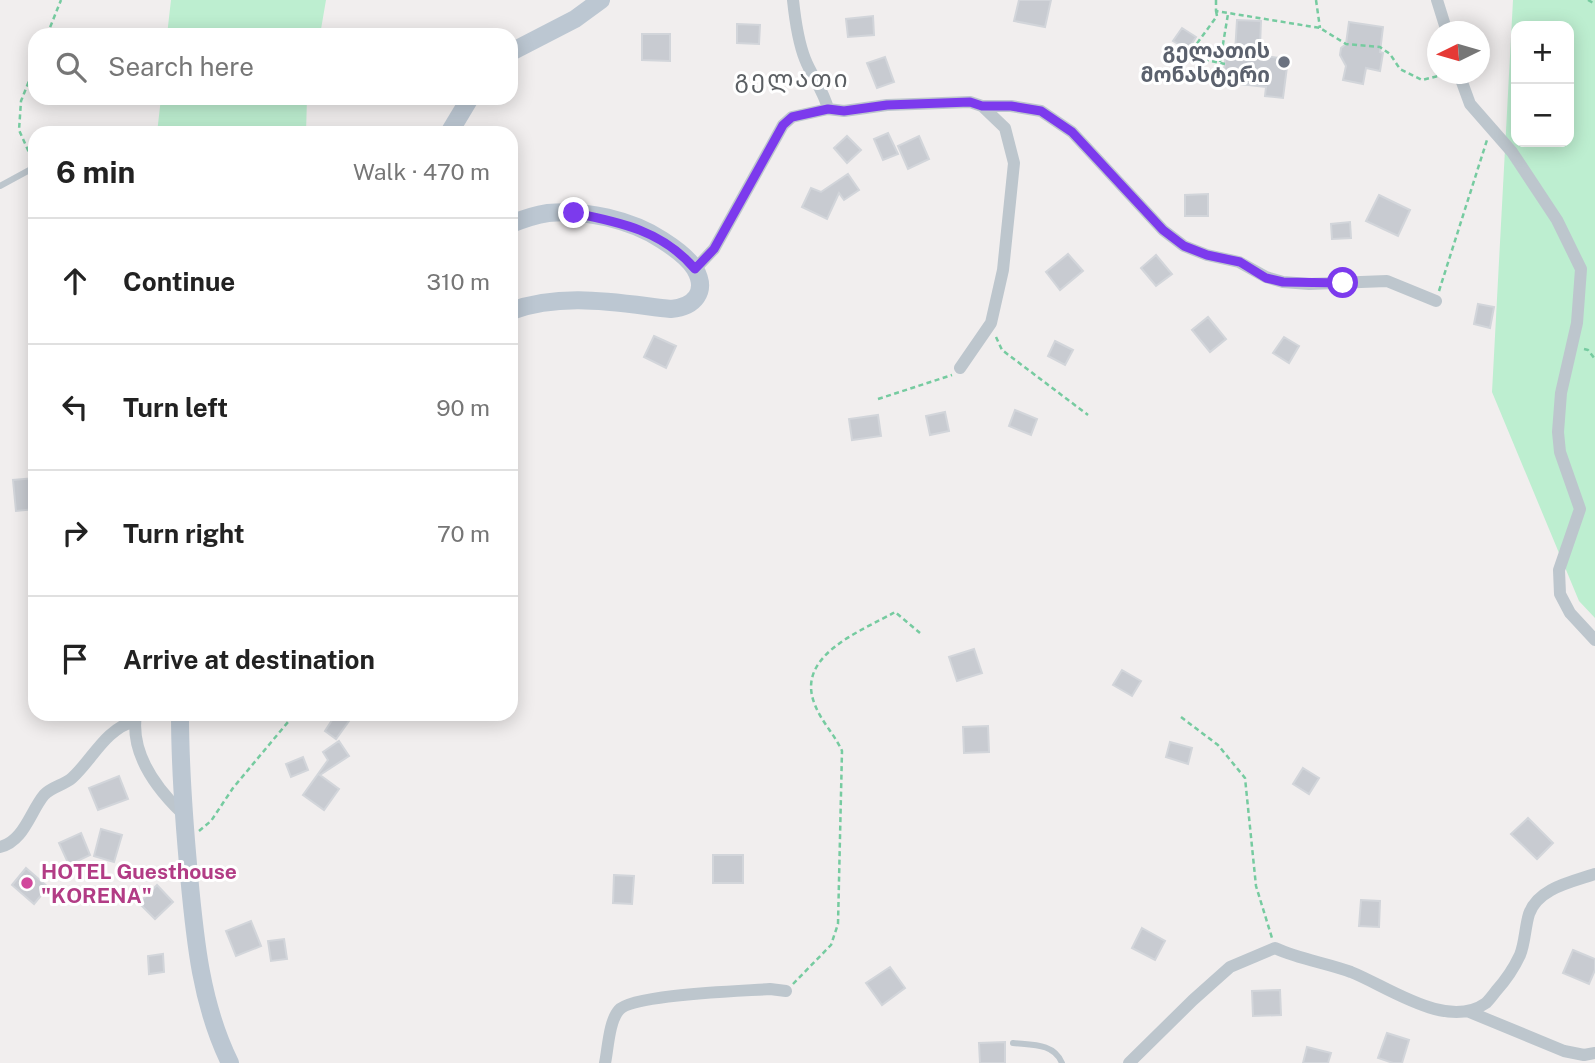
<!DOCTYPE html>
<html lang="en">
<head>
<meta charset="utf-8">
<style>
  :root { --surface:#fff; --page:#f2f2f2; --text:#222; --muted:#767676; --line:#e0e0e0 }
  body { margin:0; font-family:"Public Sans","Noto Sans Georgian",sans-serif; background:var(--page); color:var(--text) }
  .controls { position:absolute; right:21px; top:21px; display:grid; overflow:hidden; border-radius:14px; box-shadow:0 4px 18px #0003 }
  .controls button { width:63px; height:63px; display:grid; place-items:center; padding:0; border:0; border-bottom:2px solid var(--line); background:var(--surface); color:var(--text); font:35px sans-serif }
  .compass { position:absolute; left:1427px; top:21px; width:63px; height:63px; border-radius:50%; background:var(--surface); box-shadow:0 4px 18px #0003; rotate:265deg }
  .stop { position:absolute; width:21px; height:21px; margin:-16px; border:5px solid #7c3aed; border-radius:50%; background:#fff }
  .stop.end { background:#7c3aed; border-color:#fff; box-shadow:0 2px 7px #0008 }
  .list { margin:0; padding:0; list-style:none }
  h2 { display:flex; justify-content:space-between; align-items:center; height:91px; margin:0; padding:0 28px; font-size:30px }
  h2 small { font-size:23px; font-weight:400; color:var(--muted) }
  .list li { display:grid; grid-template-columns:46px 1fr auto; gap:21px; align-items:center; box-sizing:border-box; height:126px; padding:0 28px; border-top:2px solid var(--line) }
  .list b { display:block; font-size:26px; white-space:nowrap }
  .list em { font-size:23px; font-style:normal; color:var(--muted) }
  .icon { flex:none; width:38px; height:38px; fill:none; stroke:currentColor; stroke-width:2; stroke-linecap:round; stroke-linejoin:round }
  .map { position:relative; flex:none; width:1595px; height:1063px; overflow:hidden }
  .search { position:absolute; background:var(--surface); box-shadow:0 4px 18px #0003; left:28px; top:28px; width:490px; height:77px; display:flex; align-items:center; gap:18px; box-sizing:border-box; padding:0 24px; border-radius:21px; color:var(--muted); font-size:26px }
  .panel { position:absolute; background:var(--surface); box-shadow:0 4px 18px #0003; left:28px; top:126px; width:490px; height:595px; border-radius:21px }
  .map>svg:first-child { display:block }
  .green { fill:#bdeed0; fill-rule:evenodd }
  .building { fill:#c8cbd1; stroke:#d2d5da; stroke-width:2 }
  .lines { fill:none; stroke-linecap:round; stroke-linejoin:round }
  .path { stroke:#76cba0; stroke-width:2.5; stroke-dasharray:5 3.5; stroke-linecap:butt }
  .lane { stroke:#bdc6cd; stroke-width:6 }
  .street { stroke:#bdc6cd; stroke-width:12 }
  .secondary { stroke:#bcc7d2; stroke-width:18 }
  .route { stroke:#7c3aed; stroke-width:9 }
  .worship-dot { fill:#6b7280; stroke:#fff; stroke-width:2.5 }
  .hotel-dot { fill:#d1479c; stroke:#fff; stroke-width:2.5 }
  .labels { text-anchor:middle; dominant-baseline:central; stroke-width:6; stroke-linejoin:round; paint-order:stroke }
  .worship-label { font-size:21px; font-weight:bold; fill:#5b616d; stroke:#fff; text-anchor:end }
  .hotel-label { font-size:21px; font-weight:bold; fill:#b23c85; stroke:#fff; text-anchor:start }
  .quarter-label { font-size:24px; letter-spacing:2px; fill:#5b5f63; stroke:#fff }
</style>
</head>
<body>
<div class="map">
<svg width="1595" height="1063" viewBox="0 0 1595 1063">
  <rect width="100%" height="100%" fill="#f1eeee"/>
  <path class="green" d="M 171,0 L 326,0 L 320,35 L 167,35 Z
    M 1513,0 L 1595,0 L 1595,618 L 1579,601 L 1492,392 ZM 1516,26 L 1569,26 L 1569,142 L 1516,142 Z
    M 161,98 L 307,98 L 306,133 L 157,133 Z"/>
  <path class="building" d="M 1019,0 L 1051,0 L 1045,27 L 1014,21 Z
    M 873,16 L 874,35 L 848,37 L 846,19 Z
    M 1237,20 L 1261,21 L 1260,46 L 1264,46 L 1263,56 L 1288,59 L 1283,98 L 1265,96 L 1266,87 L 1223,82 L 1226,52 L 1235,53 Z
    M 1349,22 L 1383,27 L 1380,52 L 1383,53 L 1380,71 L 1366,68 L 1363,84 L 1343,80 L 1346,66 L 1340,55 L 1341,48 L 1346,44 Z
    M 737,24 L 760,25 L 759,44 L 737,43 Z
    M 1182,28 L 1196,37 L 1188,50 L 1173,41 Z
    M 642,34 L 670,34 L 670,61 L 642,60 Z
    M 885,57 L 894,82 L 877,88 L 867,63 Z
    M 888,133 L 898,154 L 883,160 L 874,139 Z
    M 847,136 L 861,150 L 847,163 L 834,148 Z
    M 919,136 L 929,159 L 908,169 L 898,146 Z
    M 848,174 L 859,190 L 844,200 L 839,193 L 827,219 L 802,207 L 811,188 L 821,192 Z
    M 1208,194 L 1208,216 L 1185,216 L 1185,195 Z
    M 1379,195 L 1410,210 L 1398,236 L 1366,221 Z
    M 1350,222 L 1351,238 L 1332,239 L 1331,224 Z
    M 1068,254 L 1083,271 L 1060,290 L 1046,272 Z
    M 1156,255 L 1172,274 L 1156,286 L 1141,268 Z
    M 1478,304 L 1494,307 L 1490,328 L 1474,324 Z
    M 1208,317 L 1226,339 L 1210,352 L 1192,330 Z
    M 654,336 L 676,346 L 666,368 L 644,357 Z
    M 1284,337 L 1299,346 L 1289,363 L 1273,353 Z
    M 1055,341 L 1073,350 L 1065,365 L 1048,356 Z
    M 1015,410 L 1037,419 L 1031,435 L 1009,426 Z
    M 945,412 L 949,431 L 930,435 L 926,416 Z
    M 878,415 L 881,436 L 852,440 L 849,419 Z
    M 35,478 L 35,509 L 16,511 L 13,480 Z
    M 974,649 L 982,673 L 957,681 L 949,657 Z
    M 1122,670 L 1141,681 L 1132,696 L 1113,685 Z
    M 336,714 L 354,714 L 336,739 L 325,731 Z
    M 988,726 L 989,752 L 964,753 L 963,727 Z
    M 339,741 L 349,756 L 320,775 L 339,789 L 324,810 L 303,795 L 328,760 L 323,752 Z
    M 1170,742 L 1192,748 L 1188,764 L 1166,757 Z
    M 303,757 L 308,770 L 291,777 L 286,764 Z
    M 1303,768 L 1319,778 L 1309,794 L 1293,784 Z
    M 119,776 L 128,799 L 98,810 L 89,788 Z
    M 1528,818 L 1553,843 L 1537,859 L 1511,834 Z
    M 101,829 L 122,835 L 114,862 L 94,856 Z
    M 81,833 L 90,855 L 69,865 L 59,843 Z
    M 713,855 L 743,855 L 743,883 L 713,883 Z
    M 26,868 L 48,887 L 34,904 L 12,885 Z
    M 614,875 L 634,876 L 632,904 L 613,903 Z
    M 157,885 L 173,902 L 155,919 L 139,903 Z
    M 1361,900 L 1380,901 L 1379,927 L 1359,926 Z
    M 251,921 L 261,946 L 236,956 L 226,931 Z
    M 1142,928 L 1165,941 L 1155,960 L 1132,948 Z
    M 284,939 L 287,959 L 271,961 L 268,941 Z
    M 1573,950 L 1595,959 L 1595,970 L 1589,984 L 1563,973 Z
    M 163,954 L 164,972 L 149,974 L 148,956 Z
    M 890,967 L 905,988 L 882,1005 L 866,983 Z
    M 1280,990 L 1281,1015 L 1253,1016 L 1252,991 Z
    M 1387,1033 L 1409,1040 L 1402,1063 L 1393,1063 L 1378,1058 Z
    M 1005,1042 L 1005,1063 L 980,1063 L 979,1043 Z
    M 1307,1047 L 1331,1053 L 1328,1063 L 1303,1063 Z"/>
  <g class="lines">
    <path class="path" d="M 1216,0 L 1216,11 L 1320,28 L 1346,44 L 1380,47 L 1390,54 L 1400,69 L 1422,80 L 1446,74
      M 1316,0 L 1320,28
      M 1588,0 L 1595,4
      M 1216,11 L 1217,16 L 1190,53 L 1191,57 L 1225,64
      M 47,35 L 61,0
      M 1220,62 L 1228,14
      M 32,159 L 19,130 L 21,101 L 35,66
      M 1439,291 L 1487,140
      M 996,337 L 1002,350 L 1088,415
      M 1584,349 L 1588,350 L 1595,359
      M 878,399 L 952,375
      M 1181,717 L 1218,745 L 1245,778 L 1256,886 L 1272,938
      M 199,831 L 211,821 L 233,788 L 288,722 L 292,714
      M 793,984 L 831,945 L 838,924 L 842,751 C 835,735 821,721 815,705 C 794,655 862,631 895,612 L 920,633"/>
    <path class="lane" d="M 0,186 L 35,167
      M 1013,1043 C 1032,1045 1054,1043 1062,1063"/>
    <path class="street" d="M 793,0 C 795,19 798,41 805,59 C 812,77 824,91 828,109
      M 1437,0 L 1447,32
      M 1459,74 L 1470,104 L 1512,152 L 1557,220 L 1581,269 L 1577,323 L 1561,393 L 1558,432 L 1560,452 L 1580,509 L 1559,570 L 1560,594 L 1570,613 L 1595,640
      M 982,106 L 1011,106 L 1041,111 L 1072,132 L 1163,230 L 1184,246 L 1207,255 L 1239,262 L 1266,277 L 1283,282 L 1309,284 L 1387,281 L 1436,301
      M 695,269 L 714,249 L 783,125 L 792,117 L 828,109 L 844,111 L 887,105 L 970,102 L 982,106 L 1005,128 L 1014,163 L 1003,270 L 991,323 L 960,368
      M 136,714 C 130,753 156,788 182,813
      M 0,847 C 24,841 30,812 44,795 C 51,787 64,785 72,778 C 93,759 105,729 135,721
      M 1467,1011 L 1564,1051 L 1584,1055 L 1595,1053
      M 605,1063 C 608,1049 609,1021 619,1010 C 633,994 744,991 770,989 L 786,991
      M 1129,1063 L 1193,1000 L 1230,967 L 1275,948 C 1299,959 1326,963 1351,972 C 1387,986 1447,1031 1486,1003 C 1489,1000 1493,995 1496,991 C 1505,981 1514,968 1520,955 C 1525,943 1525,927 1529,914 C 1538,888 1572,882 1595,874"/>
    <path class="secondary" d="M 511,52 L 575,19 L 601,0
      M 449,133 L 470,98
      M 511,224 C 523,219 535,215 548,213 C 584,209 632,220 662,240 C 673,247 688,257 695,269 C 708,292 694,307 671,309 C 617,303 563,292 511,311
      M 180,714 C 180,768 184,821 189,875 C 195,940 201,1004 230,1063"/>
  </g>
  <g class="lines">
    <path class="route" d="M 574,213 C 620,222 663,231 695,269 L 714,249 L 783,125 L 792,117 L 828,109 L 844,111 L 887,105 L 970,102 L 982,106 L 1011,106 L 1041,111 L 1072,132 L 1163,230 L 1184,246 L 1207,255 L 1240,262 L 1266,278 L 1283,282 L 1343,283"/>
  </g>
  <circle class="worship-dot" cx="1284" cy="62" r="7"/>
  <circle class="hotel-dot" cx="27" cy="883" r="7"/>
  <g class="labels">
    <g class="worship-label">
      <text x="1270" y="50">გელათის<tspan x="1270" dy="24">მონასტერი</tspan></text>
    </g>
    <g class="hotel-label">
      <text x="41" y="871">HOTEL Guesthouse<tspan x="41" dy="24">"KORENA"</tspan></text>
    </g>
    <g class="quarter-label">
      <text x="792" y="78">გელათი</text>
    </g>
  </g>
</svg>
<div class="controls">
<button>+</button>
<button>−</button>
</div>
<svg class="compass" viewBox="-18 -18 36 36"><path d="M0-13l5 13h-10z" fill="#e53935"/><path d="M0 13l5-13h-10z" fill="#767676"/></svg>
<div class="stop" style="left:1343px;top:283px"></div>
<div class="stop end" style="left:574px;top:213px"></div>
<div class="search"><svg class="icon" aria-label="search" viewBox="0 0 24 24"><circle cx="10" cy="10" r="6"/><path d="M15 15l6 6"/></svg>Search here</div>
<section class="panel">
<h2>6 min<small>Walk · 470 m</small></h2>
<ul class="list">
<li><svg class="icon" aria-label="ahead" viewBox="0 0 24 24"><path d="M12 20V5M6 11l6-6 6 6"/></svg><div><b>Continue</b></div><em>310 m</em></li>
<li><svg class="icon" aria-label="left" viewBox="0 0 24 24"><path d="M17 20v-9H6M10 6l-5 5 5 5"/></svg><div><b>Turn left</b></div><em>90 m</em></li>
<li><svg class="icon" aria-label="right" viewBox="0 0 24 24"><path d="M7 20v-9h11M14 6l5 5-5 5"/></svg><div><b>Turn right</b></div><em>70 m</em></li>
<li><svg class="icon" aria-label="arrive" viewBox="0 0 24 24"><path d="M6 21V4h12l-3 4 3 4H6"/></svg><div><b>Arrive at destination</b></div></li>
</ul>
</section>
</div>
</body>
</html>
